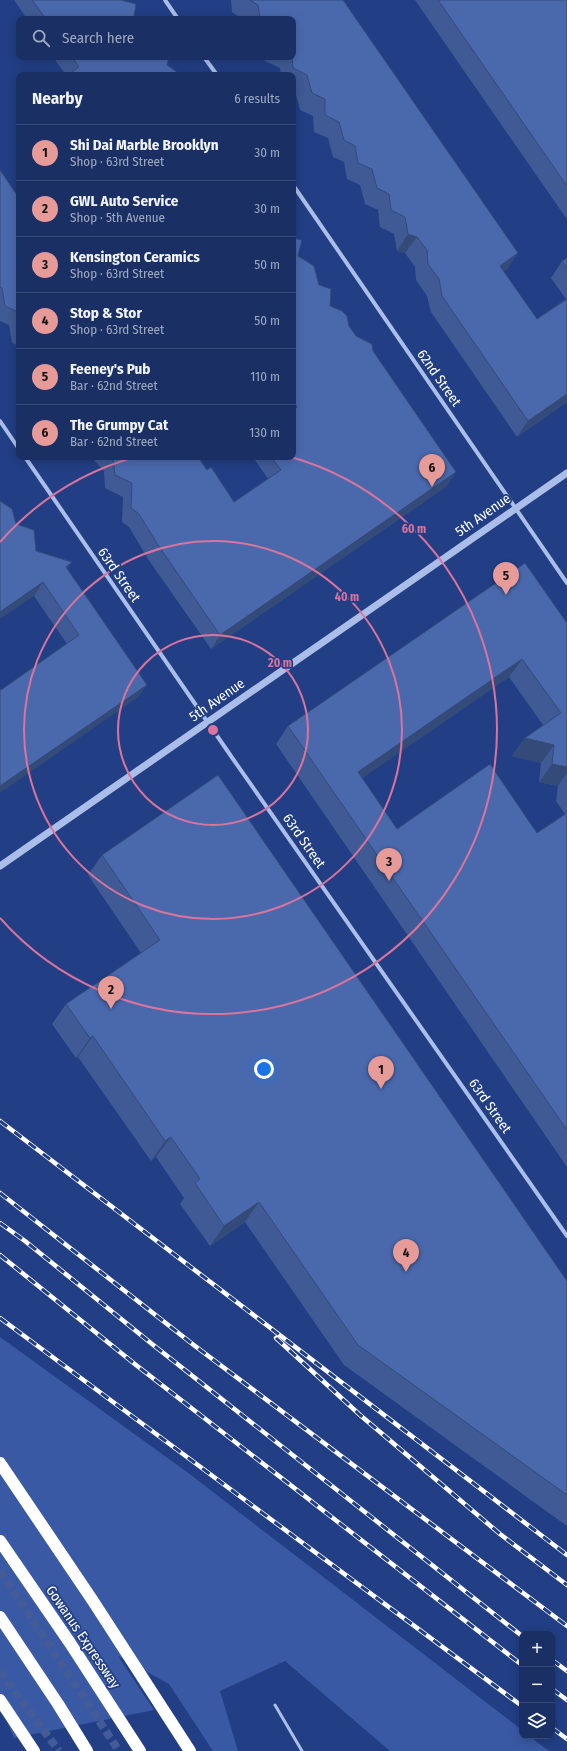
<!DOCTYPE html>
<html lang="en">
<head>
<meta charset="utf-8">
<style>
  :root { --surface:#1a2f64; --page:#23376a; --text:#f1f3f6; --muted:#9fa9bf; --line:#384a78; --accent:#e69b98 }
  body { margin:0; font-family:"Fira Sans Condensed",sans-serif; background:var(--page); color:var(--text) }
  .controls { position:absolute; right:12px; bottom:12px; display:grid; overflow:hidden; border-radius:8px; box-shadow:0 2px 10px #0003 }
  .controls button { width:36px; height:36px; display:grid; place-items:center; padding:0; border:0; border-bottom:1px solid var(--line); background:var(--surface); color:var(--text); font:20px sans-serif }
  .you { position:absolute; left:264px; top:1069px; width:14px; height:14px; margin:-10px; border:3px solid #fff; border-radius:50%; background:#1a73e8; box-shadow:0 0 0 6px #1a73e833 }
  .badge { display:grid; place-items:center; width:26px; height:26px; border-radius:50%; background:var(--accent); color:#111; font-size:13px; font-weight:700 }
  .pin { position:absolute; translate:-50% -33px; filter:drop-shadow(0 1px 2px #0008) }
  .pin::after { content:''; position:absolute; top:21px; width:14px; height:12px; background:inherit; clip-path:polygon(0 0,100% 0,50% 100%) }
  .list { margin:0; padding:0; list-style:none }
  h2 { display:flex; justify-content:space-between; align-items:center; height:52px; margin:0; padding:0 16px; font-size:17px }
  h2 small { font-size:13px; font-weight:400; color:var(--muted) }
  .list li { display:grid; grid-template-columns:26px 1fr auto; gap:12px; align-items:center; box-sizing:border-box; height:56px; padding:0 16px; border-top:1px solid var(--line) }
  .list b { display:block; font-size:15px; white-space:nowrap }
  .list p { margin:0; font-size:13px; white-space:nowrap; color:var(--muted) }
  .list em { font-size:13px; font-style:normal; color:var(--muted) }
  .icon { flex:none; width:22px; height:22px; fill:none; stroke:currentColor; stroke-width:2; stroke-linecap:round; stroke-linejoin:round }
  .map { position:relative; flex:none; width:567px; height:1751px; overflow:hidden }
  .search { position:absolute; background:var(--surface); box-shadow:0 2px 10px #0003; left:16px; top:16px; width:280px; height:44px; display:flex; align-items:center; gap:10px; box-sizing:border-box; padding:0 14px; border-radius:8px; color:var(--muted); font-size:15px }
  .panel { position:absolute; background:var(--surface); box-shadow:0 2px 10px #0003; left:16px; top:72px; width:280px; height:388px; border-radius:8px }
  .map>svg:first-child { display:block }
  .green { fill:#3959a4 }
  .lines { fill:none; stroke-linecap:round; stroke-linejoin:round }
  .secondary-tunnel { stroke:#435c97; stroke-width:8; stroke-dasharray:8 4; stroke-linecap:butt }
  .service { stroke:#abbee9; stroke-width:3 }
  .minor { stroke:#abbee9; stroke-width:4 }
  .tertiary { stroke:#abbee9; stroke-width:7 }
  .motorway { stroke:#fff; stroke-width:12 }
  .rail-casing { stroke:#fff; stroke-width:4.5 }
  .rail { stroke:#223f85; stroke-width:3; stroke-dasharray:9; stroke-linecap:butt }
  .wall { fill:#405a95; fill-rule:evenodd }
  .shaded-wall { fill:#344a79 }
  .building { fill:#4a69ad; stroke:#344a79 }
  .ring { fill:none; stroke:#da749d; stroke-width:2 }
  .labels { text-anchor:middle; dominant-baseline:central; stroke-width:3.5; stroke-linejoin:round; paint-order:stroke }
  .street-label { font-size:14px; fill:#fff; stroke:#223f85 }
  .centre { fill:#da749d; stroke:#223f85; stroke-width:2 }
  .ring-label { font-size:12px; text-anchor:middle; font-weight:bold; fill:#da749d; stroke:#223f85; stroke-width:3.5; stroke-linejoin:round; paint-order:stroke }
</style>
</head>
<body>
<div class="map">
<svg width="567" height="1751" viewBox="0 0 567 1751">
  <rect width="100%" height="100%" fill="#223f85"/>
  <path class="green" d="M 0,1337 L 187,1472 L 522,1730 L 522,1736 L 529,1736 L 549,1751 L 390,1751 L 285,1661 L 220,1691 L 238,1751 L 213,1751 L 169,1684 L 118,1656 L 154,1710 L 14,1738 L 0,1705 Z"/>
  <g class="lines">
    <path class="secondary-tunnel" d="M 0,1571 L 119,1751
      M 0,1672 L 59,1751"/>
    <path class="service" d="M 275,1705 L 302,1751"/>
    <path class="minor" d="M 165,0 L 178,19
      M 204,57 L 217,75
      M 293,185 L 567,583
      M 0,421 L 19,449
      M 25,457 L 233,759 L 567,1236"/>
    <path class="tertiary" d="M 0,866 L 567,473"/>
    <path class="motorway" d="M 0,1463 L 93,1601 L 190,1751
      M 0,1541 L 70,1643 L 140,1751
      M 0,1617 L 58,1704 L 87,1751
      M 0,1700 L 34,1751"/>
    <g class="rail-casing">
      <path id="rail" d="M 0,1121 L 567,1555
        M 0,1193 L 195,1346 L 567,1626
        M 0,1223 L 25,1241 L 152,1344 L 522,1636
        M 0,1255 L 136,1365 L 522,1665
        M 0,1318 L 522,1706
        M 276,1338 L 360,1415 L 500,1534 L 567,1585
        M 552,1660 L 567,1671
        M 552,1689 L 567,1700
        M 552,1728 L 567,1739"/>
    </g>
    <use href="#rail" class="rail"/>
  </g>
  <path class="wall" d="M 14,0 L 121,0 L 134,16 L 138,19 L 27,19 Z
    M 231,0 L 343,0 L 518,253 L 507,269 L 503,271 L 537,319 L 566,299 L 551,278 L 562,261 L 567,258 L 567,402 L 517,437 L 431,312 L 427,296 L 416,280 L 415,267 L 405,253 L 397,251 L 394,234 L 380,227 L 378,210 L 365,204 L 360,185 L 347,179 L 344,162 L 333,157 L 328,138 L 314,132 L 313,116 L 300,110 L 295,91 L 293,90 L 293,75 L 281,75 L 280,68 L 265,61 L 265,57 L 293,57 L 293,19 L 242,19 L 232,12 Z
    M 415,0 L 567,0 L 567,217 L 566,218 Z
    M 53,57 L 169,57 L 167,65 L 181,75 L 66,75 Z
    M 0,170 L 19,198 L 19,346 L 12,343 L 9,325 L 0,321 Z
    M 293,238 L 298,256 L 319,285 L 330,306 L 349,326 L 356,336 L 373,351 L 447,486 L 211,649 L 148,559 L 129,527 L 122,522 L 123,497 L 105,488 L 104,471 L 94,460 L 93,457 L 198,457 L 207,470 L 234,502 L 268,479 L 253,457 L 293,457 Z
    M 16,524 L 36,551 L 67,569 L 147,685 L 137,698 L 1,690 L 67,644 L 34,596 Z
    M 567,623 L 567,1167 L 276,744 L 288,726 ZM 509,677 L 543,725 L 525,738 L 512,756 L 541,763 L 539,782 L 558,786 L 556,801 L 565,814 L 537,833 L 397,829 L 362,778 Z
    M 102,855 L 567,1281 L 567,1526 L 344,1365 L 245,1222 L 210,1246 L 180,1204 L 184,1198 L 156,1157 L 151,1161 L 78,1057 L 76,1058 L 52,1024 L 66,1004 L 141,953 L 88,875 Z"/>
  <path class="shaded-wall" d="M 408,234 L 417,237 L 405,253 L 397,251 Z
    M 518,253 L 507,269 L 488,282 L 500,266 Z
    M 567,394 L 567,402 L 517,437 L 528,421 Z
    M 456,472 L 447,486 L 211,649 L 220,635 Z
    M 72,562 L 63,575 L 66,567 Z
    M 43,582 L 34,596 L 0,619 L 0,612 Z
    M 522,659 L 509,677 L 345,790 L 358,772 Z
    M 147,685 L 137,698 L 0,793 L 0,786 Z
    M 525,738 L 554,745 L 541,763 L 512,756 Z
    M 552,764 L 567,767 L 567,773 L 558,786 L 539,782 Z
    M 93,1036 L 78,1057 L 76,1058 L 90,1038 Z
    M 171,1137 L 156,1157 L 151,1161 L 165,1141 Z
    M 259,1202 L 245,1222 L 210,1246 L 224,1226 Z"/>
  <path class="building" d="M 32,0 L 121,0 L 136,4 L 134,16 L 138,19 L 46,19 Z
    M 250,0 L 343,0 L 518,253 L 500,266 L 537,319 L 567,299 L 567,394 L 528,421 L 442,296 L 439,279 L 428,264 L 427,250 L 417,237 L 408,234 L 405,217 L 391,210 L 389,194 L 377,188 L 372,169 L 358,163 L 355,146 L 344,140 L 339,122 L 325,115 L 325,99 L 312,93 L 307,75 L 293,68 L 292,57 L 293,57 L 293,19 L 261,19 L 260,18 L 258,5 Z
    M 438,0 L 567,0 L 567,186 Z
    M 72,57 L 169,57 L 167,65 L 181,75 L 68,75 L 79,67 Z
    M 0,170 L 19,198 L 19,318 L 18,312 L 5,306 L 2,288 L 0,287 Z
    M 293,238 L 302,240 L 298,256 L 314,266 L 319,285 L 331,289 L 330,306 L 342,311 L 347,316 L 349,326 L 356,336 L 372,344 L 373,351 L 456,472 L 220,635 L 158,545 L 139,514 L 131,508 L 132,483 L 115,475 L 113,457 L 198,457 L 207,470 L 211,467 L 234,502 L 281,470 L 271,457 L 293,457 L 293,410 L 297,407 L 293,401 Z
    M 567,258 L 567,268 L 562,261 Z
    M 0,501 L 12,509 L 16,524 L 34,530 L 36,551 L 72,562 L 66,567 L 147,685 L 0,786 L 0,689 L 1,690 L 79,635 L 43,582 L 0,612 Z
    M 525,563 L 567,623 L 567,767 L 552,764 L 554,745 L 525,738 L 561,713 L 522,659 L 358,772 L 397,829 L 490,764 L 537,833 L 567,813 L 567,1130 L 288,726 Z
    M 218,775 L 567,1281 L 567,1495 L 358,1345 L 259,1202 L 224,1226 L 195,1183 L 200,1179 L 171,1137 L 165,1141 L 93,1036 L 90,1038 L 66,1004 L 160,940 L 102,855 Z"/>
  <g class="ring">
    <circle cx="213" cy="730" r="95"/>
    <circle cx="213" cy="730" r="189"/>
    <path d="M0 542A284 284 0 0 1 135 457M291 457A284 284 0 1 1 0 918"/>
  </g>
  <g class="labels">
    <g class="street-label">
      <text transform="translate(439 378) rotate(55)">62nd Street</text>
      <text transform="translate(483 515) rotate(-35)">5th Avenue</text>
      <text transform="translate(119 575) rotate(55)">63rd Street</text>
      <text transform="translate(217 700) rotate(-35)">5th Avenue</text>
      <text transform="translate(304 841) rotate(55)">63rd Street</text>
      <text transform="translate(490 1106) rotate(55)">63rd Street</text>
      <text transform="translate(83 1637) rotate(56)">Gowanus Expressway</text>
    </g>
  </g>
  <circle cx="213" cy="730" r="6" class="centre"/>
  <g class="ring-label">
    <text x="414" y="533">60 m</text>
    <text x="347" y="601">40 m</text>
    <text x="280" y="667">20 m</text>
  </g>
</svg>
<div class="controls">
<button>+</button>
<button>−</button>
<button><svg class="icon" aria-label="layers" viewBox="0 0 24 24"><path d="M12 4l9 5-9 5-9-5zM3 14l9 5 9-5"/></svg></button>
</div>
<div class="you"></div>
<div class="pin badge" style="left:381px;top:1089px">1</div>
<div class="pin badge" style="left:111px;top:1009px">2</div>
<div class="pin badge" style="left:389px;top:881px">3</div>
<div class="pin badge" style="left:406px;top:1272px">4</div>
<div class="pin badge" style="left:506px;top:595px">5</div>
<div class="pin badge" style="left:432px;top:487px">6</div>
<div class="search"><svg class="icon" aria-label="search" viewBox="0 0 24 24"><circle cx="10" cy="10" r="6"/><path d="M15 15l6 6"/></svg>Search here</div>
<section class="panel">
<h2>Nearby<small>6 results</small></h2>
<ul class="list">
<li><span class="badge">1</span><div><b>Shi Dai Marble Brooklyn</b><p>Shop · 63rd Street</p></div><em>30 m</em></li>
<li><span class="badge">2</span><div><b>GWL Auto Service</b><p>Shop · 5th Avenue</p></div><em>30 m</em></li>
<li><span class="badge">3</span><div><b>Kensington Ceramics</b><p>Shop · 63rd Street</p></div><em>50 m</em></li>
<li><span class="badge">4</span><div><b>Stop &amp; Stor</b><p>Shop · 63rd Street</p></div><em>50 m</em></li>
<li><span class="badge">5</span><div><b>Feeney's Pub</b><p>Bar · 62nd Street</p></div><em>110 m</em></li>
<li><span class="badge">6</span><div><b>The Grumpy Cat</b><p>Bar · 62nd Street</p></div><em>130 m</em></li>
</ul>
</section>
</div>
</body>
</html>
